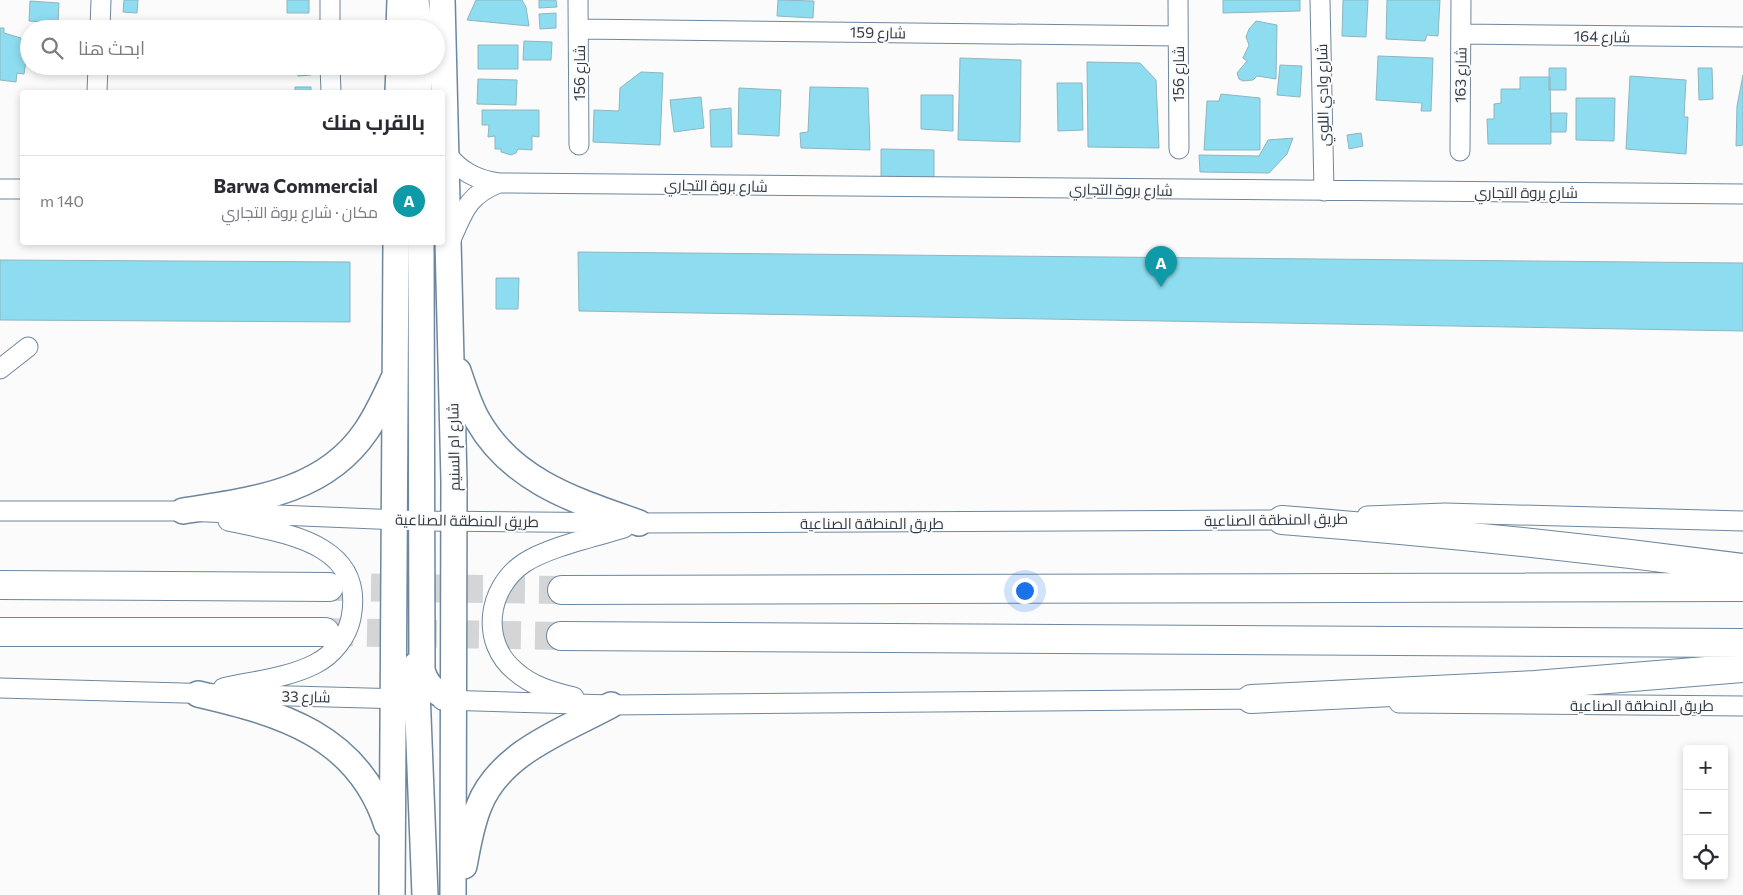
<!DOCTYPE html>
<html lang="ar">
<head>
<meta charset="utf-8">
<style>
  :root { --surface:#fff; --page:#f7f7f7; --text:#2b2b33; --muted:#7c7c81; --line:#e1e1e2; --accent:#8b6909 }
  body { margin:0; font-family:Commissioner,Cairo,sans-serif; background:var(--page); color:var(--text); direction:rtl }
  .controls { position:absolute; right:15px; bottom:15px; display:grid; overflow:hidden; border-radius:5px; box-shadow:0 2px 8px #0003 }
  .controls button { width:45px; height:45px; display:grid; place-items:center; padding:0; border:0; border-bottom:1px solid var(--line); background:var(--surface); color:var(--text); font:25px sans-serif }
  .you { position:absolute; left:1024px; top:590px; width:18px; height:18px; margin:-12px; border:4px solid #fff; border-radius:50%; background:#1a73e8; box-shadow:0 0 0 8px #1a73e833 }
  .badge { display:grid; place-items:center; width:32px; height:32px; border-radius:50%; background:var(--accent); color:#fff; font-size:16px; font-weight:700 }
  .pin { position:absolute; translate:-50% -41px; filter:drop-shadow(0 1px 2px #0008) }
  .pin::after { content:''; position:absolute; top:26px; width:18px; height:15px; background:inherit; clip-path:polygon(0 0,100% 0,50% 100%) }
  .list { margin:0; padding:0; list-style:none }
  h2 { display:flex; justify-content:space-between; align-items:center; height:65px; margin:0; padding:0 20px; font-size:21px }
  h2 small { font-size:16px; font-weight:400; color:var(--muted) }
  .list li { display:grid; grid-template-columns:32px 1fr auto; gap:15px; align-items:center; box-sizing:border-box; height:90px; padding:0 20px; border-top:1px solid var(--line) }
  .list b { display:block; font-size:19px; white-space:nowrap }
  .list p { margin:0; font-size:16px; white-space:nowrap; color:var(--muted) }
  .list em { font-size:16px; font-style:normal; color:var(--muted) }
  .icon { flex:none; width:28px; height:28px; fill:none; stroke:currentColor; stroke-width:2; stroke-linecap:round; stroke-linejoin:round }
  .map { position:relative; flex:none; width:1743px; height:895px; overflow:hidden; direction:ltr }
  .search { position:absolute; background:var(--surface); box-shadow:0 2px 8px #0003; left:20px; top:20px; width:425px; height:55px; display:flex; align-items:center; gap:12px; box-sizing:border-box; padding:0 18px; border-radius:28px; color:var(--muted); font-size:19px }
  .panel { position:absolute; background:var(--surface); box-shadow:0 2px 8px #0003; left:20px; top:90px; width:425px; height:155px; border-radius:5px; direction:rtl }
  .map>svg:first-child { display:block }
  .building { fill:#8ddcef; stroke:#8eb6c0 }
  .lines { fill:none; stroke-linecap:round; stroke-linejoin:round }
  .highway-tunnel { stroke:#d3d5d7; stroke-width:28; stroke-dasharray:28 14; stroke-linecap:butt }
  .minor-casing { stroke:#6e879e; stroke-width:21 }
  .major-casing { stroke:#6e879e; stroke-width:28 }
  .highway-casing { stroke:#6e879e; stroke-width:30 }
  .minor { stroke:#fff; stroke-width:19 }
  .major { stroke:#fff; stroke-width:25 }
  .highway { stroke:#fff; stroke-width:28 }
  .labels { text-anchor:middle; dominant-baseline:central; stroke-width:4; stroke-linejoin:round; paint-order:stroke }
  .street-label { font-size:15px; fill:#313b45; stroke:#fbfbfb }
</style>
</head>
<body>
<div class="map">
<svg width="1743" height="895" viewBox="0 0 1743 895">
  <rect width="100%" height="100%" fill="#fbfbfb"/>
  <path class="building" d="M 124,0 L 138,0 L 137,13 L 123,12 Z
    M 287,0 L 309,0 L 309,13 L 287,13 Z
    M 476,0 L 522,0 L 526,7 L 529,26 L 467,20 Z
    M 539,0 L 556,0 L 557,7 L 539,8 Z
    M 778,0 L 814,1 L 813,18 L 777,16 Z
    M 1223,0 L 1300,0 L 1300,11 L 1223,13 Z
    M 1343,0 L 1368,0 L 1366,37 L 1342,36 Z
    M 1387,0 L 1440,0 L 1438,36 L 1427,35 L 1425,41 L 1386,39 Z
    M 30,1 L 59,3 L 58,23 L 29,21 Z
    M 556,13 L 556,28 L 540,29 L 539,14 Z
    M 1256,21 L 1277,25 L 1276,79 L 1257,76 L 1253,80 L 1243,81 L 1239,79 L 1237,73 L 1247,61 L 1243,58 L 1249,45 L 1246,37 L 1249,29 Z
    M 240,26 L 288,26 L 288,29 L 240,29 Z
    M 0,28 L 4,28 L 4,33 L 21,38 L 21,46 L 28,47 L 24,74 L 17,73 L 16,82 L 0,80 Z
    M 524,41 L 552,42 L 551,60 L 523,60 Z
    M 478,45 L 518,45 L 518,69 L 478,69 Z
    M 1378,56 L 1433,58 L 1431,111 L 1421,111 L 1422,103 L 1376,100 Z
    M 960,58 L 1021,60 L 1020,142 L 958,140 Z
    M 1087,62 L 1140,63 L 1156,80 L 1159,148 L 1088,147 Z
    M 1280,65 L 1302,66 L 1300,97 L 1277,95 Z
    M 240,66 L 288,66 L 288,70 L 240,70 Z
    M 297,66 L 311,66 L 311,75 L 298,76 Z
    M 1549,68 L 1566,68 L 1566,90 L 1549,90 Z
    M 1698,68 L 1712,68 L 1713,99 L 1699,100 Z
    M 641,72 L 663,73 L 660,145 L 593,142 L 594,110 L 619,111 L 620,88 Z
    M 1743,75 L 1743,145 L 1736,146 L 1737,106 Z
    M 1630,76 L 1686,80 L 1684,117 L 1688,117 L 1686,154 L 1626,149 Z
    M 1520,77 L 1550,77 L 1551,144 L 1488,144 L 1487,119 L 1494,119 L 1494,104 L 1501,103 L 1501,89 L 1520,89 Z
    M 478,79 L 517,80 L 516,105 L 477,104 Z
    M 1057,83 L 1082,83 L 1083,130 L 1058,131 Z
    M 295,87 L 311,87 L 311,92 L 295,92 Z
    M 810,87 L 868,88 L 870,150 L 801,148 L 800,133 L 808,132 Z
    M 739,88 L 781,90 L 779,136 L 738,134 Z
    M 1221,94 L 1260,98 L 1260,150 L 1204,150 L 1207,101 L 1219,101 Z
    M 921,95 L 953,95 L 953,131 L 921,129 Z
    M 701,97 L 704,128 L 674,132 L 670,100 Z
    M 1576,98 L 1615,98 L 1614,141 L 1576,140 Z
    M 731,108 L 732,147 L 711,147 L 710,110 Z
    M 482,110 L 539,110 L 539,137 L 532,136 L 532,150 L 518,149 L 516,153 L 511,155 L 501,152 L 501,149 L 495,149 L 495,136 L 488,137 L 489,125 L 482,125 Z
    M 1551,113 L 1567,113 L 1566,132 L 1551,132 Z
    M 1361,133 L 1363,146 L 1349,149 L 1347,135 Z
    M 1293,138 L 1287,154 L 1269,173 L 1200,172 L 1199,155 L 1259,156 L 1268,140 Z
    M 881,149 L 934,150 L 934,178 L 881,177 Z
    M 578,252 L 1743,263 L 1743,331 L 579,311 Z
    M 0,260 L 350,262 L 350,322 L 0,320 Z
    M 496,278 L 519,278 L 518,309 L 496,309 Z"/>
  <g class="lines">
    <path class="highway-tunnel" d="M 329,587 L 562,590
      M 325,632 L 561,636"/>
    <g class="minor-casing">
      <path id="minor" d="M 330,0 L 330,29
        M 578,0 L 579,145
        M 1178,0 L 1179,149
        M 1320,0 L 1324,191
        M 100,29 L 101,0
        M 579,29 L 1178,36
        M 1461,34 L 1743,37
        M 330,66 L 331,92
        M 97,92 L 98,66
        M 1460,151 L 1461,0
        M 446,153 C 460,171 476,180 499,183 L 1743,194
        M 0,189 L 22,189
        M 450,242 C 463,213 467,195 499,183
        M 0,369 L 28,347
        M 0,511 L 183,511 L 424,521 L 639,523 L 1295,520
        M 1367,516 L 1445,513 L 1743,521
        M 0,688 L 404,699
        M 223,688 C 253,681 288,678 315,664 C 333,655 347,637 351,618 C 366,541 281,533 228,521
        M 574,697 C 552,692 532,686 515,671 C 480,642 487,588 524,563 C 548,547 595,537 624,528
        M 442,700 L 611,705 L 1262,699
        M 1399,703 L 1743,706"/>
    </g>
    <g class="major-casing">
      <path id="major" d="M 416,0 L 419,29
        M 442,0 L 454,481 L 453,895
        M 399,29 L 400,0
        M 419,66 L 419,92
        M 398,92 L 399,66
        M 421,242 L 422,670 C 427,688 437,693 452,700
        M 458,371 C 464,388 469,406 478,421 C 513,482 577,501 639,523
        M 183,511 C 252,500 324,493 366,431 C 377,415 385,397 393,380
        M 416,665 L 425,895
        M 198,694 C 280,713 358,735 387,825
        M 464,866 C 468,845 471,825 479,806 C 500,752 565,730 611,705
        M 392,895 L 396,242"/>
    </g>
    <g class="highway-casing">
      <path id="highway" d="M 1282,520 C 1436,532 1590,548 1743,568
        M 0,585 L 329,587
        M 562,590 L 1743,587
        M 0,632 L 325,632
        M 561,636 L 1743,643
        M 1251,699 L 1535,685 L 1743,668"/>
    </g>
    <use href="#minor" class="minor"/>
    <use href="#major" class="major"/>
    <use href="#highway" class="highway"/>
  </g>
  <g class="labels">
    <g class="street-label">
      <text transform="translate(878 32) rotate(1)">شارع 159</text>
      <text transform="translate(1602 36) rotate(1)">شارع 164</text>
      <text transform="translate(579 73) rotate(-90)">شارع 156</text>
      <text transform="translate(1178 74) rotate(-90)">شارع 156</text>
      <text transform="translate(1460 75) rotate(-89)">شارع 163</text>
      <text transform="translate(1322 95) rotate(-91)">شارع وادي اللوي</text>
      <text transform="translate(716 185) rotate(1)">شارع بروة التجاري</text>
      <text transform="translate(1121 189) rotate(1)">شارع بروة التجاري</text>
      <text x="1526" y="192">شارع بروة التجاري</text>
      <text transform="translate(453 447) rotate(-91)">شارع ام السنيم</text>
      <text transform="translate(1276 519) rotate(-1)">طريق المنطقة الصناعية</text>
      <text transform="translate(467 520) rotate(1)">طريق المنطقة الصناعية</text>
      <text x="872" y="523">طريق المنطقة الصناعية</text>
      <text transform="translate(306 696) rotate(1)">شارع 33</text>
      <text x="1642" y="705">طريق المنطقة الصناعية</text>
    </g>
  </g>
</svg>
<div class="controls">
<button>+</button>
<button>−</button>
<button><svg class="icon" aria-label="locate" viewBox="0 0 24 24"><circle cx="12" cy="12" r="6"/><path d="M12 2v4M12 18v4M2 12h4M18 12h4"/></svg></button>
</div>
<div class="you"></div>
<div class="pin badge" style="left:1161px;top:287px;background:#0f9aa8">A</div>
<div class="search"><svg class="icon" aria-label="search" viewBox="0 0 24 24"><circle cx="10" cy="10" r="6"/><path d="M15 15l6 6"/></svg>ابحث هنا</div>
<section class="panel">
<h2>بالقرب منك<small></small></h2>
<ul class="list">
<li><span class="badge" style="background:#0f9aa8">A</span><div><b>Barwa Commercial</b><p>مكان · شارع بروة التجاري</p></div><em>140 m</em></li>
</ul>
</section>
</div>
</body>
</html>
